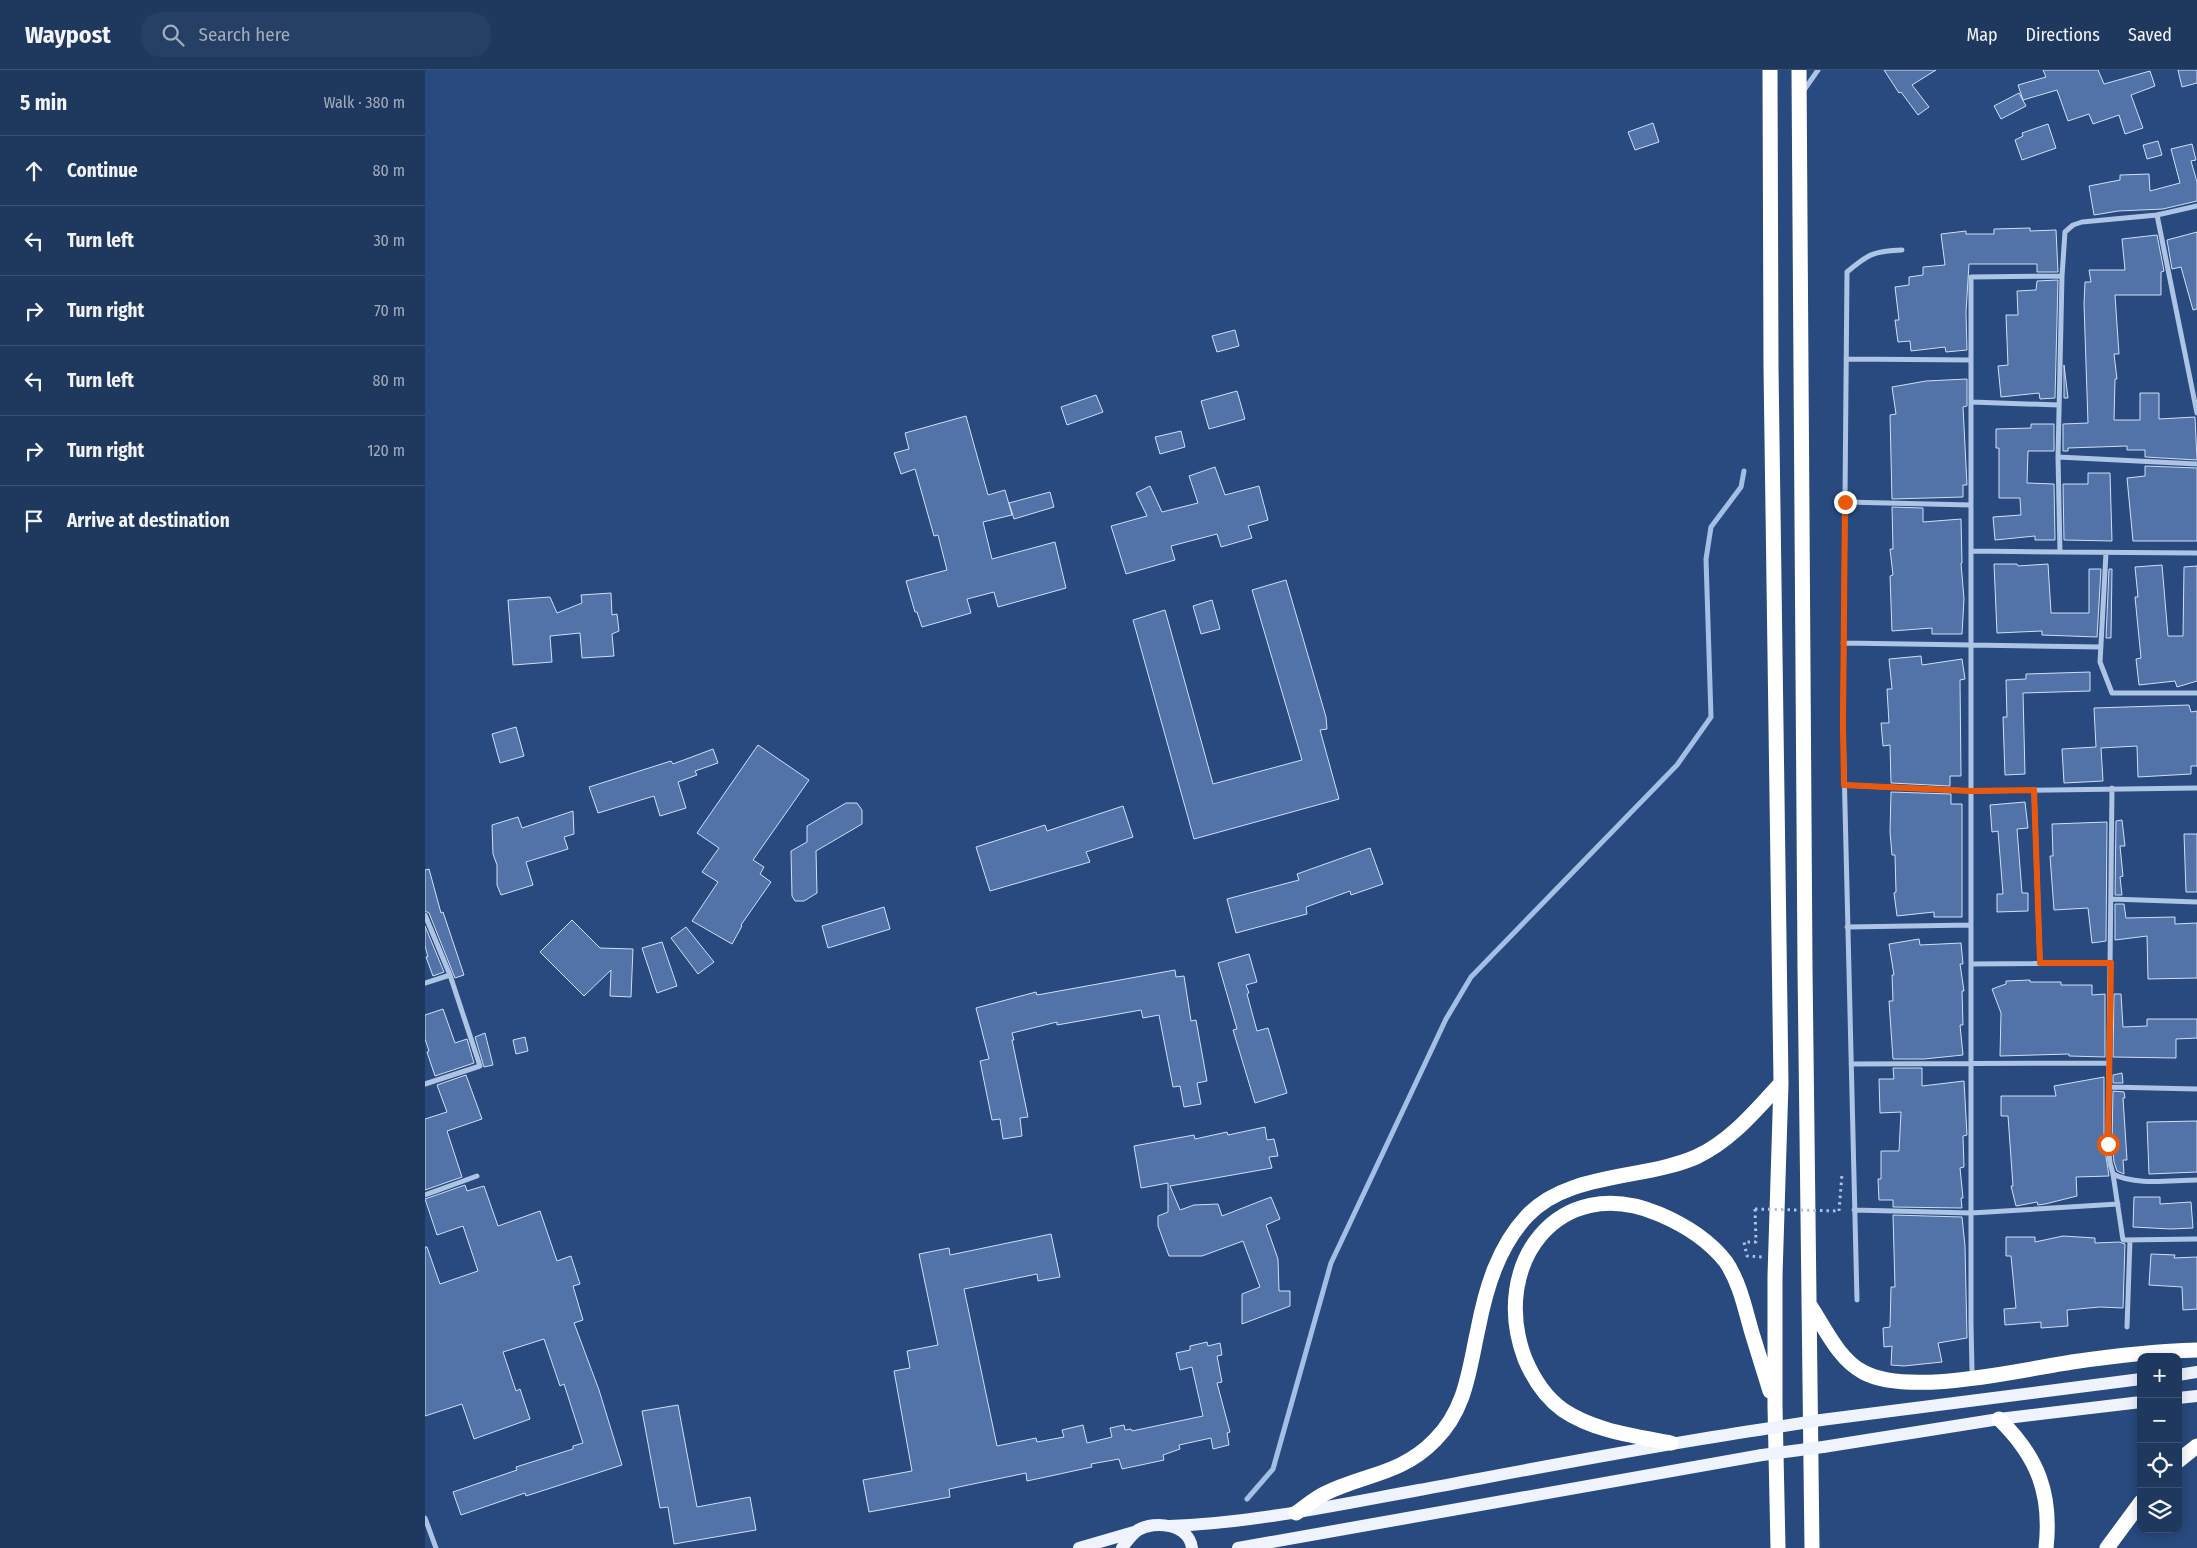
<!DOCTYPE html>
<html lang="en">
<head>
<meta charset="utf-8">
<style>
  :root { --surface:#1e385e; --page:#263f64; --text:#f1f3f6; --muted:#a1acbc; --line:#3c5273 }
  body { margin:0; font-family:"Fira Sans Condensed",sans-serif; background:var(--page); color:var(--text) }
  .controls { position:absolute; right:15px; bottom:15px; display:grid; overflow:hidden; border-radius:10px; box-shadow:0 2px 12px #0003 }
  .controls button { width:45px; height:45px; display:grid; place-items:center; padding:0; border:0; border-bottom:1px solid var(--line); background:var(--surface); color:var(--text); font:25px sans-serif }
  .stop { position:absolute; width:15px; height:15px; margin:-11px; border:4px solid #ea580c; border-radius:50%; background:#fff }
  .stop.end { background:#ea580c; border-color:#fff; box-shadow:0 1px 5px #0008 }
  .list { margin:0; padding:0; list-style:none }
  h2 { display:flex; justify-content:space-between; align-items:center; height:65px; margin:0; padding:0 20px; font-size:21px }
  h2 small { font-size:16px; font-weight:400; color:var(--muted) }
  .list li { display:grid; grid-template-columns:32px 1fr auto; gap:15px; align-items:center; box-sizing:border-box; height:70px; padding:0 20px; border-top:1px solid var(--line) }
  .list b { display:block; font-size:19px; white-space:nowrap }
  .list em { font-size:16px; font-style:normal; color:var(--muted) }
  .icon { flex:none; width:28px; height:28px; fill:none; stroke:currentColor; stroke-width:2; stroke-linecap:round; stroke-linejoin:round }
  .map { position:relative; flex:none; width:1772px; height:1478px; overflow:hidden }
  header { display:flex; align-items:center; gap:30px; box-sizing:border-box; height:70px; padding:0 25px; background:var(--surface); border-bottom:1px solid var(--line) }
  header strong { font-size:24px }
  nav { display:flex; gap:28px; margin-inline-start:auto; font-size:18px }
  .search { width:350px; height:45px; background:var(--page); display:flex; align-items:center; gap:12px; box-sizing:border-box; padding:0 18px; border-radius:20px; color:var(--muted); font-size:19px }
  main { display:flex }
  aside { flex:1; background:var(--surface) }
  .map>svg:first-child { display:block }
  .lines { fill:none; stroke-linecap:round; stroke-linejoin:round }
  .stream { stroke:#a3bfe5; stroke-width:5 }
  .building { fill:#5173a7; stroke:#d1dff4 }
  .path { stroke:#aec4e5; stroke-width:3; stroke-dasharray:2.5 4; stroke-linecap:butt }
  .street { stroke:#aec4e5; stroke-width:5 }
  .primary { stroke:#eef3fd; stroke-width:12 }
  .highway { stroke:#fff; stroke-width:15 }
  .path-bridge { stroke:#aec4e5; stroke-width:3; stroke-dasharray:2.5 4; stroke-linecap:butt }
  .primary-bridge { stroke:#eef3fd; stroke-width:12 }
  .route { stroke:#ea580c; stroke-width:6 }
</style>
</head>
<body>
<header>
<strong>Waypost</strong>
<div class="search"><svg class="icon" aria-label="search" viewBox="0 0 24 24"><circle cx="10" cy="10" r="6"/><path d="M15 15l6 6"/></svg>Search here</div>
<nav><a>Map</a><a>Directions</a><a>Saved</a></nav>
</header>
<main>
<aside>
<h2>5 min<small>Walk · 380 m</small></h2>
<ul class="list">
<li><svg class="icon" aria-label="ahead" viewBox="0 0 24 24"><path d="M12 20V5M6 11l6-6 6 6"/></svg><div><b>Continue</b></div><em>80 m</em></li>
<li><svg class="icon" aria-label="left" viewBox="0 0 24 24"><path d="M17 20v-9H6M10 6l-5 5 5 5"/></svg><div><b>Turn left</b></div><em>30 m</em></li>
<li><svg class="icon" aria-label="right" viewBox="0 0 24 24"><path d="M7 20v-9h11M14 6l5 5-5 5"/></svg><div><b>Turn right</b></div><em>70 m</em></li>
<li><svg class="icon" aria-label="left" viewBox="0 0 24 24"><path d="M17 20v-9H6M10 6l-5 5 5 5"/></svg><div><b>Turn left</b></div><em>80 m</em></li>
<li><svg class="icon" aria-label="right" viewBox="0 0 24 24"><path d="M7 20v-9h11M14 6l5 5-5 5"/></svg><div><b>Turn right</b></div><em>120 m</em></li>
<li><svg class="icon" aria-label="arrive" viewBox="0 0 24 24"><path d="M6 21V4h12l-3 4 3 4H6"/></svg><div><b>Arrive at destination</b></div></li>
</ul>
</aside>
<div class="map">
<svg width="1772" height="1478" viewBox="0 0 1772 1478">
  <rect width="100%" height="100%" fill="#284a7e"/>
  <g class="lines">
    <path class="stream" d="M 822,1429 L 848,1399 L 906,1193 L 1021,949 L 1046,907 L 1252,695 L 1286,647 L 1281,489 L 1286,457 L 1316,417 L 1319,401"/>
  </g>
  <path class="building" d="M 1459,0 L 1511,0 L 1487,15 L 1504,37 L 1493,45 L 1476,22 L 1474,23 Z
    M 1618,0 L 1673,0 L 1679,14 L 1725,1 L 1730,16 L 1706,25 L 1718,58 L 1700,64 L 1694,45 L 1668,54 L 1664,44 L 1643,51 L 1632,20 L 1598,30 L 1593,15 L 1621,7 Z
    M 1753,0 L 1772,0 L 1772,13 L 1757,17 Z
    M 1594,23 L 1601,36 L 1576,49 L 1569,36 Z
    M 1228,53 L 1234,72 L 1210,80 L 1203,62 Z
    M 1623,54 L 1631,78 L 1597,90 L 1590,70 L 1598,66 L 1597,63 Z
    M 1733,71 L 1737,85 L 1722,89 L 1718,75 Z
    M 1767,74 L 1771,90 L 1766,91 L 1772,112 L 1772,131 L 1738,139 L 1693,141 L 1669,145 L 1664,116 L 1695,110 L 1695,105 L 1724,104 L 1725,121 L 1755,113 L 1746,79 Z
    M 1605,158 L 1605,161 L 1631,160 L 1633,202 L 1612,202 L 1612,194 L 1544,194 L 1541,242 L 1542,280 L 1521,282 L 1520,277 L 1486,281 L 1485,271 L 1473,272 L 1470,250 L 1474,250 L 1470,217 L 1484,215 L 1484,207 L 1498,205 L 1498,197 L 1520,195 L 1516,164 L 1541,161 L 1541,164 L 1569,164 L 1569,159 Z
    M 1772,162 L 1772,239 L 1768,240 L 1756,197 L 1747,199 L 1742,170 Z
    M 1732,165 L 1739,201 L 1736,202 L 1736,225 L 1690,225 L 1694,284 L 1689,284 L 1692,309 L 1690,309 L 1689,350 L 1715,350 L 1715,323 L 1734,323 L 1734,349 L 1770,347 L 1772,390 L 1720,387 L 1720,380 L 1702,380 L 1702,376 L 1643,378 L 1643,381 L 1638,381 L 1638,354 L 1663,353 L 1659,234 L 1660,212 L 1666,212 L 1664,200 L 1700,200 L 1697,169 Z
    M 1633,210 L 1630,328 L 1615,329 L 1614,323 L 1576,327 L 1573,296 L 1583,295 L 1581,245 L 1593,245 L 1592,221 L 1611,220 L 1612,211 Z
    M 810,260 L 814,276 L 792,282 L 787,266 Z
    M 1639,295 L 1643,328 L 1639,328 Z
    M 1542,309 L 1542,336 L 1538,337 L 1542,415 L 1538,415 L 1538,427 L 1467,429 L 1465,345 L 1471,344 L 1467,317 L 1501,311 Z
    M 812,321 L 820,349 L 784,359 L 776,331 Z
    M 671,325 L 678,342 L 642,355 L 636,337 Z
    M 541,346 L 563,425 L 580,420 L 587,445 L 558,452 L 567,489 L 630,472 L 641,518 L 573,537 L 569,522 L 542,529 L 546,543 L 497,557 L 492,542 L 490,542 L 481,511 L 522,500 L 513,465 L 509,466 L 490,399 L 476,404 L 469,383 L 484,379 L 480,363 Z
    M 1606,354 L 1629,354 L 1629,381 L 1603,381 L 1602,413 L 1629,414 L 1630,470 L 1610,470 L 1610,466 L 1570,470 L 1568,447 L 1596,445 L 1595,428 L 1574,428 L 1574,378 L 1571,378 L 1571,359 L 1606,358 Z
    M 756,361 L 760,377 L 735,384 L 730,367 Z
    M 1720,396 L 1772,398 L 1772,471 L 1708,471 L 1702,408 L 1720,406 Z
    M 790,397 L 800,425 L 834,416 L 843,450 L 823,456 L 827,468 L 796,477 L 792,464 L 746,476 L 750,490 L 701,504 L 686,456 L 722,446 L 711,423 L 725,416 L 737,442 L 773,433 L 764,406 Z
    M 1663,403 L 1685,403 L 1687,471 L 1639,470 L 1638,414 L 1663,414 Z
    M 625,422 L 629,437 L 589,449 L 584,433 Z
    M 1467,437 L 1498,438 L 1498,452 L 1536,449 L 1537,493 L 1536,493 L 1539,529 L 1537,564 L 1507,564 L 1507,558 L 1467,561 L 1465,506 L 1468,505 L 1465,479 L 1468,479 Z
    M 1569,494 L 1592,494 L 1593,496 L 1623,494 L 1626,543 L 1664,543 L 1664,499 L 1676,499 L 1672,567 L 1617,565 L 1617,561 L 1572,563 Z
    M 1737,495 L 1743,566 L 1758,566 L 1759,497 L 1772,496 L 1772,611 L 1752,617 L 1750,611 L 1714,615 L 1711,589 L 1716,588 L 1710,527 L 1713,527 L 1710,497 Z
    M 1684,499 L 1687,499 L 1686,568 L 1681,568 Z
    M 861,510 L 901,647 L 902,659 L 895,660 L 914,729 L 769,769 L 708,550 L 740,540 L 788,714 L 877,690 L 827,520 Z
    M 186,523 L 187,545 L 192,544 L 194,561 L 187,564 L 189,586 L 157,588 L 155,563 L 125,566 L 127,592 L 88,595 L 83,530 L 125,527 L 132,543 L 157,533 L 156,525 Z
    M 787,530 L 795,559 L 776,564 L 768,536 Z
    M 1496,586 L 1497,595 L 1537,589 L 1540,609 L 1535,610 L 1536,706 L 1525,706 L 1525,716 L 1466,713 L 1465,675 L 1458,676 L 1456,653 L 1464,653 L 1462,619 L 1467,619 L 1464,589 Z
    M 1665,602 L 1665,621 L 1598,623 L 1600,704 L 1580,705 L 1578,647 L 1582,647 L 1581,610 L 1601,609 L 1601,604 Z
    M 1764,635 L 1766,642 L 1772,641 L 1772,696 L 1766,696 L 1766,704 L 1713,707 L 1712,676 L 1676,678 L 1678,711 L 1639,713 L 1637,679 L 1671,677 L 1669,638 Z
    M 91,657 L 99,686 L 75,693 L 67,664 Z
    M 333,675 L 384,710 L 328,790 L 339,797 L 335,804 L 346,812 L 316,855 L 317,856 L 307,874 L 267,851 L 293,812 L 277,802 L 294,778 L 272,763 Z
    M 288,679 L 293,693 L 270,701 L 272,705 L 253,712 L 261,738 L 235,746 L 229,726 L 173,743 L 164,717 L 246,691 L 248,694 Z
    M 1466,722 L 1526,724 L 1526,734 L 1537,734 L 1537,847 L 1509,847 L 1509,842 L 1472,846 L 1469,823 L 1471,822 L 1470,785 L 1467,785 L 1465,762 Z
    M 1600,732 L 1603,758 L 1592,759 L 1597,823 L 1603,823 L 1603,841 L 1572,842 L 1572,824 L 1578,824 L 1573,761 L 1567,762 L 1565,735 Z
    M 421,733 L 432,733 L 437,740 L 437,754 L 391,781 L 392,823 L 379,831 L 370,831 L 367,826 L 366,781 L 382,772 L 382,756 Z
    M 698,736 L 708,767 L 661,782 L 665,792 L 565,821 L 551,777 L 620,755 L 622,761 Z
    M 148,741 L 149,764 L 139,767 L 143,779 L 101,792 L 108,815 L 76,825 L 72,815 L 72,795 L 68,784 L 67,755 L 93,747 L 97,758 Z
    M 1697,750 L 1700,776 L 1695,776 L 1698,806 L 1695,807 L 1697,825 L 1690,825 L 1691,751 Z
    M 1682,752 L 1681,871 L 1667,873 L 1663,838 L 1629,840 L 1625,786 L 1628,786 L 1627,754 Z
    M 1759,764 L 1772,764 L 1772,822 L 1761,822 Z
    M 945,778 L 958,814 L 926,825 L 925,821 L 881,837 L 882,844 L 811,863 L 802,829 L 874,810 L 872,804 Z
    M 4,799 L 16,843 L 18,842 L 39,905 L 30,908 L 4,843 L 0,841 L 0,800 Z
    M 1690,834 L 1699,834 L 1701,848 L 1750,847 L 1750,854 L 1772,853 L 1772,908 L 1723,909 L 1722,866 L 1690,870 Z
    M 459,837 L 465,859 L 403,878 L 397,856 Z
    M 147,850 L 175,878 L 208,879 L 206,927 L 185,926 L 186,900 L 159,926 L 115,882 Z
    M 0,856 L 19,902 L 8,906 L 1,887 L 3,887 L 0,876 Z
    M 261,857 L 289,892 L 273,904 L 246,868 Z
    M 1494,869 L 1495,875 L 1536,873 L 1538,894 L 1535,894 L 1539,921 L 1537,921 L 1538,955 L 1535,955 L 1538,985 L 1499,989 L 1468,989 L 1464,931 L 1468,931 L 1467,905 L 1469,905 L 1464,874 Z
    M 237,872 L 252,916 L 232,923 L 217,878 Z
    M 824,884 L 832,912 L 821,915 L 824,923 L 822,924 L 832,961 L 843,958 L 862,1023 L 830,1033 L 808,960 L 812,959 L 793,893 Z
    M 750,900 L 751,907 L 759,906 L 766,951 L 771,950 L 782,1011 L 772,1013 L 776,1034 L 759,1037 L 755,1016 L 748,1017 L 734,945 L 718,948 L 716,940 L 632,955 L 632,952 L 587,963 L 589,970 L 587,970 L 603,1047 L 595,1048 L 597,1066 L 578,1069 L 575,1049 L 567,1050 L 555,991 L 564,989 L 551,938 L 611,922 L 612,925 Z
    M 1605,910 L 1605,912 L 1636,912 L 1636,915 L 1667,915 L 1667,925 L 1680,924 L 1680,987 L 1644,986 L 1644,984 L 1575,986 L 1576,943 L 1567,919 L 1581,914 L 1581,911 Z
    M 1689,924 L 1696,924 L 1698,957 L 1722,956 L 1722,949 L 1772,949 L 1772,968 L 1751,969 L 1751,988 L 1688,987 Z
    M 18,939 L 30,973 L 42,969 L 49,993 L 10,1006 L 2,982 L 4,981 L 0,969 L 0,945 Z
    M 60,963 L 68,995 L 59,997 L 50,967 Z
    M 100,967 L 103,981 L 91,984 L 88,970 Z
    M 1468,998 L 1497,998 L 1497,1016 L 1539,1011 L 1542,1065 L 1538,1066 L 1539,1097 L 1535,1098 L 1538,1128 L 1536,1128 L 1537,1138 L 1468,1137 L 1468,1130 L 1454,1130 L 1453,1109 L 1456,1109 L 1456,1081 L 1474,1081 L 1476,1042 L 1455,1043 L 1454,1009 L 1469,1009 Z
    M 1697,1003 L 1698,1013 L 1688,1013 L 1688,1005 Z
    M 41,1005 L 57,1049 L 22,1061 L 37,1107 L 0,1120 L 0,1049 L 22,1042 L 12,1015 Z
    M 1679,1007 L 1679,1074 L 1684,1106 L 1651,1107 L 1652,1126 L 1620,1134 L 1613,1135 L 1612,1132 L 1591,1136 L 1586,1116 L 1588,1116 L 1583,1046 L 1576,1046 L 1576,1026 L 1631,1026 L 1629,1016 Z
    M 1688,1021 L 1699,1022 L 1700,1028 L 1698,1028 L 1702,1090 L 1698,1090 L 1699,1104 L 1692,1101 L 1689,1092 L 1687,1074 Z
    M 1772,1051 L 1772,1102 L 1724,1104 L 1722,1052 Z
    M 840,1057 L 842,1070 L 849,1069 L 853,1086 L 844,1087 L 847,1098 L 745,1116 L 755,1140 L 769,1135 L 793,1134 L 797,1146 L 846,1127 L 855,1149 L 841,1155 L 853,1189 L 854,1221 L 865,1221 L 865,1236 L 817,1254 L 817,1224 L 835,1217 L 818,1171 L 777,1186 L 744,1186 L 733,1156 L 733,1146 L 743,1142 L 743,1113 L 716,1118 L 709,1076 L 769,1065 L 770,1069 L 802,1062 L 803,1065 Z
    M 40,1115 L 42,1121 L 59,1116 L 73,1156 L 115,1141 L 132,1191 L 146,1186 L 155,1214 L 148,1216 L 158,1250 L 149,1253 L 174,1320 L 197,1395 L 101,1426 L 100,1423 L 36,1445 L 28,1422 L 92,1400 L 91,1397 L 148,1379 L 148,1376 L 158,1373 L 139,1314 L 135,1316 L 119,1269 L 78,1282 L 91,1321 L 95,1319 L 105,1349 L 49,1369 L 37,1334 L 0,1346 L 0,1177 L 2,1177 L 15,1214 L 53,1201 L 38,1156 L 12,1165 L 0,1129 Z
    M 1709,1127 L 1735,1127 L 1735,1134 L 1766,1132 L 1768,1158 L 1746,1159 L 1708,1157 Z
    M 1468,1145 L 1537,1147 L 1540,1176 L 1542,1268 L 1513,1273 L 1517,1292 L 1479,1296 L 1466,1295 L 1467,1276 L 1459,1277 L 1458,1258 L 1465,1257 L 1466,1217 L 1470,1217 Z
    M 626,1164 L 635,1207 L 613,1211 L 612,1204 L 539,1219 L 572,1376 L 611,1368 L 612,1372 L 639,1367 L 637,1360 L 658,1355 L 662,1373 L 687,1367 L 685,1358 L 699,1355 L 700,1360 L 706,1359 L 707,1361 L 778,1346 L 767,1297 L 755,1300 L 751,1283 L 765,1280 L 765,1276 L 782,1272 L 783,1276 L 795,1273 L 797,1285 L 792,1286 L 797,1312 L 792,1313 L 805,1362 L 802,1363 L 804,1375 L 788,1379 L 786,1368 L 754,1375 L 755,1379 L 738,1385 L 739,1390 L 697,1399 L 694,1389 L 666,1394 L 667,1397 L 602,1411 L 601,1403 L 524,1419 L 525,1427 L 444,1442 L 438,1410 L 487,1401 L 469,1301 L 485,1298 L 482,1281 L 513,1275 L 494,1184 L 524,1178 L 525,1185 Z
    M 1638,1166 L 1670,1168 L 1670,1173 L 1694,1172 L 1700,1174 L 1698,1238 L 1675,1237 L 1642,1240 L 1643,1256 L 1616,1258 L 1616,1252 L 1580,1255 L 1579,1239 L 1591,1238 L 1586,1186 L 1581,1186 L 1581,1167 L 1610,1167 L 1610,1172 Z
    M 1726,1184 L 1750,1185 L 1749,1188 L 1772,1187 L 1772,1239 L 1758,1240 L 1757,1217 L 1724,1215 Z
    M 253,1335 L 272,1437 L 325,1427 L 331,1460 L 249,1474 L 243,1437 L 235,1438 L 217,1341 Z"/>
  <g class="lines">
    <path class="path" d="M 1330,1139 L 1331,1172 L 1319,1172 L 1322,1186 L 1337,1187
      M 1414,1141 L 1417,1104"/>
    <path class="street" d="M 1379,20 L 1393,0
      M 1772,136 L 1732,145 L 1772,343
      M 1637,206 L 1640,162 L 1648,155 L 1657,152 L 1732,145
      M 1421,289 L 1546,290
      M 1546,332 L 1634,335
      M 1633,387 L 1772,394
      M 1420,432 L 1546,435
      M 1546,481 L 1635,482
      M 1681,483 L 1675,592 L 1687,623 L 1772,623
      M 1418,573 L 1676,577
      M 1419,715 L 1546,721 L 1772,718
      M 1687,718 L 1683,1074 L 1685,1093 L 1688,1104 C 1711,1116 1746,1110 1772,1110
      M 1609,720 L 1615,893
      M 1686,829 L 1772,832
      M 0,845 L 25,905 L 55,996 L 0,1014
      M 1422,857 L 1546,855
      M 1546,894 L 1686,893
      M 0,913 L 25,905
      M 1426,994 L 1684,993
      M 1684,1017 L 1772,1019
      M 1688,1104 L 1698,1170 L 1772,1169
      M 0,1125 L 52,1106
      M 1429,1140 L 1546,1143 L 1693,1134
      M 1432,1230 L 1418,655 L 1422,202 C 1443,184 1449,181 1477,180
      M 1702,1257 L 1705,1170
      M 1547,1300 L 1546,1254 L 1546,207 L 1637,206 L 1633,387 L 1635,482 L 1772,483
      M 0,1448 L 11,1478"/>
    <path class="primary" d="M 1753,1305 L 1772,1302
      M 1753,1328 L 1772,1326
      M 1396,1350 L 1716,1309
      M 1398,1377 L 1574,1349 L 1716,1332
      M 744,1456 C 829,1453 911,1435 994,1420 C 1107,1399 1219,1377 1333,1360
      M 654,1478 L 709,1462
      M 697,1478 C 702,1471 706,1465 713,1460 C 730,1450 764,1454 767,1478
      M 813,1478 L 1337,1385"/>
    <path class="highway" d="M 1345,0 L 1346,297 L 1356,1013 L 1350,1206 L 1350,1336 L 1353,1478
      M 1374,0 L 1380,897 L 1387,1478
      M 1384,1234 C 1399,1256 1413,1289 1438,1302 C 1484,1327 1594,1300 1647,1292 C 1688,1286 1730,1281 1772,1280
      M 1574,1349 C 1613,1387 1627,1424 1621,1478
      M 1246,1373 C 1210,1366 1169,1361 1138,1340 C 1121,1328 1108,1308 1100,1289 C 1064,1195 1133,1101 1234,1144 C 1260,1155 1284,1170 1301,1192 C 1315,1213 1320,1239 1327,1263 C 1333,1282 1339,1302 1345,1321
      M 1753,1391 L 1772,1376
      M 871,1443 C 880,1437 889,1429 899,1424 C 939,1404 976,1405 1010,1370 C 1041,1339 1044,1300 1053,1259 C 1061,1218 1073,1177 1102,1146 C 1143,1102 1218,1110 1271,1087 C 1306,1071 1331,1040 1356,1013
      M 1682,1478 L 1716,1432"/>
    <path class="path-bridge" d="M 1330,1139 L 1414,1141"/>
    <path class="primary-bridge" d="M 1333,1360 L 1396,1350
      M 1337,1385 L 1398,1377"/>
  </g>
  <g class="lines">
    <path class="route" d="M 1420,432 L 1418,655 L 1419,715 L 1546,721 L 1609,720 L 1615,893 L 1686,893 L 1683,1074"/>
  </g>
</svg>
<div class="controls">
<button>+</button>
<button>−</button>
<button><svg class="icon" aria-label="locate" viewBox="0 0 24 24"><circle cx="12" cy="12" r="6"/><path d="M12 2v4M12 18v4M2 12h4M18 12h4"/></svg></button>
<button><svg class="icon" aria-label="layers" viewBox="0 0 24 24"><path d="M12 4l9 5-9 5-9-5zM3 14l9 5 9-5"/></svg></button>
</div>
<div class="stop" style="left:1683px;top:1074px"></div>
<div class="stop end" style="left:1420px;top:432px"></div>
</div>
</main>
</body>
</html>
